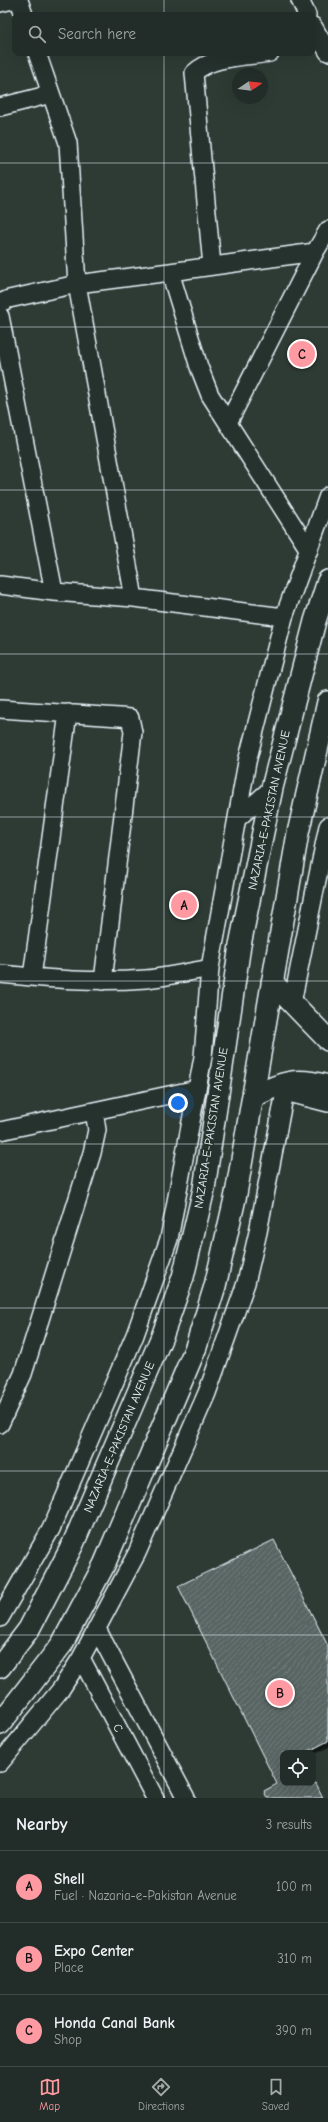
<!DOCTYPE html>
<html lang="en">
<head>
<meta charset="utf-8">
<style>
  :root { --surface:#222c28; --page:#2a3430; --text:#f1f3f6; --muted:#a2a7a8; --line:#3f4845; --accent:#ff9aa2 }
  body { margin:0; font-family:"Comic Neue",sans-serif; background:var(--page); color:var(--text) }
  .controls { position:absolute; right:12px; bottom:12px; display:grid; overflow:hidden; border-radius:8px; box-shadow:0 4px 16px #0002 }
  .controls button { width:36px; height:36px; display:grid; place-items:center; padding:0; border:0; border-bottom:1px solid var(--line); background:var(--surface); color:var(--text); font:20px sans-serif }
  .compass { position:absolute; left:232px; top:68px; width:36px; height:36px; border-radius:50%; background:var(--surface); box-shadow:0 4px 16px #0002; rotate:77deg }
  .you { position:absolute; left:178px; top:1103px; width:14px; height:14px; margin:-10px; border:3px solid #fff; border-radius:50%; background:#1a73e8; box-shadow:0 0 0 6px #1a73e833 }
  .badge { display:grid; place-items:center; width:26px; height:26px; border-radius:50%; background:var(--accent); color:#111; font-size:13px; font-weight:700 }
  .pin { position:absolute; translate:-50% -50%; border:2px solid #fff; box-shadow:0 1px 4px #0006 }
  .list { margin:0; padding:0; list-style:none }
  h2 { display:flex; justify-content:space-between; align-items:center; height:52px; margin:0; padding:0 16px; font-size:17px }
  h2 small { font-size:13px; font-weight:400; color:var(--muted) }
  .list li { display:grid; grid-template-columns:26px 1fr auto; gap:12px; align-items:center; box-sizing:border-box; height:72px; padding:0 16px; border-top:1px solid var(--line) }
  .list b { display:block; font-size:15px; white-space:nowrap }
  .list p { margin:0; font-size:13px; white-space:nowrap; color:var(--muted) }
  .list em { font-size:13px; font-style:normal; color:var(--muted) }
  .icon { flex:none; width:22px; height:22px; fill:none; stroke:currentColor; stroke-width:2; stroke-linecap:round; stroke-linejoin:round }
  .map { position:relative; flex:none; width:328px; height:1798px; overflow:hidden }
  .search { position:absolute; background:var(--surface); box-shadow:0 4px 16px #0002; left:12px; right:12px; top:12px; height:44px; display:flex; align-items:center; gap:10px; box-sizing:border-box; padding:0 14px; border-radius:8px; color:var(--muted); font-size:15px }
  .sheet { height:268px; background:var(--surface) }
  nav { display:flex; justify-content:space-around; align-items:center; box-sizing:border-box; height:56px; border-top:1px solid var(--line); background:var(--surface); font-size:11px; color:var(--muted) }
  nav a { display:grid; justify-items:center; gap:2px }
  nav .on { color:var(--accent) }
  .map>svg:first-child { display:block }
  .building { fill:url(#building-hatch); stroke:#e8f1f8; filter:url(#shadow) }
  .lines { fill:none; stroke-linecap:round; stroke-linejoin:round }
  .minor-casing { stroke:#e8f1f8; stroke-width:20 }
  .major-casing { stroke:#e8f1f8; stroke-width:24 }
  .minor { stroke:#26332d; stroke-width:17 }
  .major { stroke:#26332d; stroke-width:21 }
  .grid { fill:none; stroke:#e8f1f8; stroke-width:1; stroke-opacity:0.55 }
  .labels { text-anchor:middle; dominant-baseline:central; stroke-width:3; stroke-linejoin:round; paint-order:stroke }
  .street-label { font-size:12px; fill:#e8f1f8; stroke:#26332d }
</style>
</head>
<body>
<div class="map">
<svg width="328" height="1798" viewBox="0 0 328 1798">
  <defs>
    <pattern id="building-hatch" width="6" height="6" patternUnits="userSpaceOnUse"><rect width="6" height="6" fill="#596563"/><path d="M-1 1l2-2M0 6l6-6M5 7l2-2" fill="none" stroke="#717c7a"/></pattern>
    <filter id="shadow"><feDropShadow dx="2.5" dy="4.5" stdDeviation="0" flood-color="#0009"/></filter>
  </defs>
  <rect width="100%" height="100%" fill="#2e3b35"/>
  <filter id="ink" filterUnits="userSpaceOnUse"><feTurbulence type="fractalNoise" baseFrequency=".025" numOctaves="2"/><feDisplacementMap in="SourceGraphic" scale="8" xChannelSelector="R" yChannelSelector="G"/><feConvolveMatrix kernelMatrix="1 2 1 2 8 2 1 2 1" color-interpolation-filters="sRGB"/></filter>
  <g filter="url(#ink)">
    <path class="building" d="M 274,1540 L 328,1646 L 328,1741 L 305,1753 L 283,1753 L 283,1783 L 316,1783 L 323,1798 L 267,1798 L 264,1791 L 277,1784 L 178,1586 Z"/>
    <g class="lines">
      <g class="minor-casing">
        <path id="minor" d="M 19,0 L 24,15
          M 300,0 L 307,15
          M 0,3 L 12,0
          M 313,26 L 328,52
          M 37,53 L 68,143 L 77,284 L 170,272 L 199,367 L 210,395 L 309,550
          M 0,107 L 51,94
          M 212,266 L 194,73 C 212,56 245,57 270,53
          M 170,272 L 315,252
          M 0,303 L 9,299 L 77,284 L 134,598
          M 0,316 L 54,592
          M 228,423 L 315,252 L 328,230
          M 0,585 L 54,592 L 134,598 L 284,617
          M 0,709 L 119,717 L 130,718 L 133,732 L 103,981
          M 237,819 L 272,788
          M 0,974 C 49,979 97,983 146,979 C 167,977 189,972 210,968
          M 32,977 L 68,713
          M 292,1003 L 328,826
          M 285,1092 L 328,1103
          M 0,1131 L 197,1089
          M 0,1424 L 23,1374 L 92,1153 L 97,1130 L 94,1111
          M 0,1618 L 51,1529 L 135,1335 L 169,1239 L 203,1057 L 210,968 L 247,762 L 284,617 L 328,496
          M 97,1629 L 186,1798
          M 81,1658 L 155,1798
          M 0,1763 L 61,1689 L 81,1658 L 137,1553 L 207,1393 L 246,1283 L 258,1232 L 285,1092 L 285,1082"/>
      </g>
      <g class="major-casing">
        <path id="major" d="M 272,982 L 328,1040
          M 253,1097 C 282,1082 295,1077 328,1086
          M 0,1667 L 29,1629 L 73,1544 L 163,1334 L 183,1277 L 204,1189 L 240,945 L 272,788 L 315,621 L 328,581
          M 0,1724 L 62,1644 L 104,1565 L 196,1347 L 215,1286 L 236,1194 L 298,833 L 328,702"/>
      </g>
      <use href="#minor" class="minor"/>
      <use href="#major" class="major"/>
    </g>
  </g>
  <path class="grid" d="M 164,0 L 164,15M 164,53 L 164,1798M 0,163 L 328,163M 0,327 L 328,327M 0,490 L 328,490M 0,654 L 328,654M 0,817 L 328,817M 0,981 L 328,981M 0,1144 L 328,1144M 0,1308 L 328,1308M 0,1471 L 328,1471M 0,1635 L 328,1635"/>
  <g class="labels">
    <g class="street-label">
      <text transform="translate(269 810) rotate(-78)">NAZARIA-E-PAKISTAN AVENUE</text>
      <text transform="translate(211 1128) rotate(-81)">NAZARIA-E-PAKISTAN AVENUE</text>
      <text transform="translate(119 1437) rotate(-67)">NAZARIA-E-PAKISTAN AVENUE</text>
      <text transform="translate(118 1728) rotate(62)">C</text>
    </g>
  </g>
</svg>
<div class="controls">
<button><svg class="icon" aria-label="locate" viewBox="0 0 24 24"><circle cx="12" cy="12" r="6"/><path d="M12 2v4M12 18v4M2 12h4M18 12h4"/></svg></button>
</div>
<svg class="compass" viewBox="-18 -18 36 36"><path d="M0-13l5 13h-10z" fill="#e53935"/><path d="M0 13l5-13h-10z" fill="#a2a7a8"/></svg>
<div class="you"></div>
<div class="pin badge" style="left:184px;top:905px">A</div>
<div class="pin badge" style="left:280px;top:1693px">B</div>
<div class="pin badge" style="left:302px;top:354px">C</div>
<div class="search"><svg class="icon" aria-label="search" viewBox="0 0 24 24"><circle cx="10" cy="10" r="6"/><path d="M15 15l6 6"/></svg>Search here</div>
</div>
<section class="sheet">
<h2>Nearby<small>3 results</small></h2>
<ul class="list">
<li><span class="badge">A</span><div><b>Shell</b><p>Fuel · Nazaria-e-Pakistan Avenue</p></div><em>100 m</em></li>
<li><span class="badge">B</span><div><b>Expo Center</b><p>Place</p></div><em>310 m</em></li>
<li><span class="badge">C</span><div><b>Honda Canal Bank</b><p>Shop</p></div><em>390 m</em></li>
</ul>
</section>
<nav>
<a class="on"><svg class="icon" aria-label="map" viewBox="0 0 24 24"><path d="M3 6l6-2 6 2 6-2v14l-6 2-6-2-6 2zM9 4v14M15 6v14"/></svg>Map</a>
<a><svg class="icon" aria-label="directions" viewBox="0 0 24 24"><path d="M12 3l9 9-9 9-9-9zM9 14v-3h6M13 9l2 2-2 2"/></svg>Directions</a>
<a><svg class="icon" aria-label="saved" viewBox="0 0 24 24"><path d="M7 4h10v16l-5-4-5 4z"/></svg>Saved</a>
</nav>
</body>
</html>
